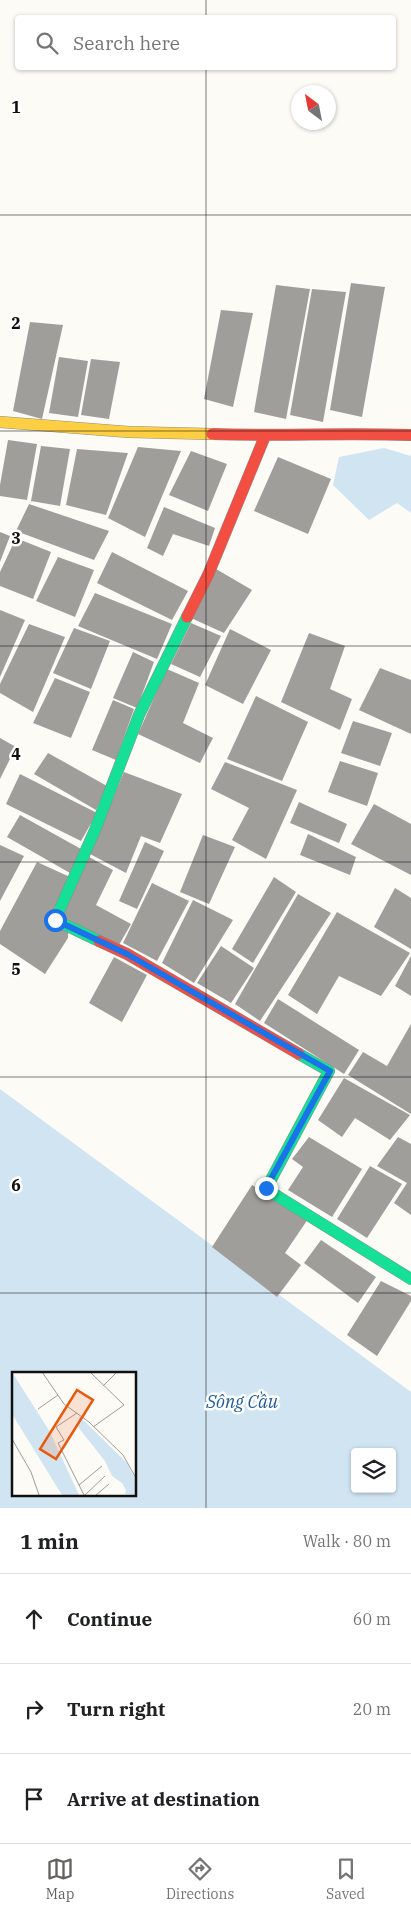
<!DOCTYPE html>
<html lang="en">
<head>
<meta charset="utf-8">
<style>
  :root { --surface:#fff; --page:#f6f6f6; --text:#202124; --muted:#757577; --line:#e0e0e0; --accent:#636260 }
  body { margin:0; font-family:"IBM Plex Serif",serif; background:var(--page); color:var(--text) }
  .controls { position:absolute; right:15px; bottom:15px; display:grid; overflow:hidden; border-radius:5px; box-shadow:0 1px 4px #0004 }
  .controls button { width:45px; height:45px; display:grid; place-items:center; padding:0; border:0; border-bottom:1px solid var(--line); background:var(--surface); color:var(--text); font:25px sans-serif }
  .compass { position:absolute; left:291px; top:85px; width:45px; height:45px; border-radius:50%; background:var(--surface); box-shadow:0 1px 4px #0004; rotate:328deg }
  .stop { position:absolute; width:15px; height:15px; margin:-11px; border:4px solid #1a73e8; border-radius:50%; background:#fff }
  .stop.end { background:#1a73e8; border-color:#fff; box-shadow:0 1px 5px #0008 }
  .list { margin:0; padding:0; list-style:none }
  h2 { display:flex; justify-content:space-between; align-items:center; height:65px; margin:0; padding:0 20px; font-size:21px }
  h2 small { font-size:16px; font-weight:400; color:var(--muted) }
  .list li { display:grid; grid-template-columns:32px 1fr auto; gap:15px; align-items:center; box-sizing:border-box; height:90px; padding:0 20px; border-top:1px solid var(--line) }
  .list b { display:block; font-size:19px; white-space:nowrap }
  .list em { font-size:16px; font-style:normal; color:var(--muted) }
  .icon { flex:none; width:28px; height:28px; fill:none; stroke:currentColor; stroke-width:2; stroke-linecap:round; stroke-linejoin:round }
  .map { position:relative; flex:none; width:411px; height:1508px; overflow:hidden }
  .search { position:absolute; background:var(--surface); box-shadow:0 1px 4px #0004; left:15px; right:15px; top:15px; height:55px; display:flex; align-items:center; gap:12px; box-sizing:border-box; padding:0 18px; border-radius:5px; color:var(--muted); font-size:19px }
  .sheet { height:335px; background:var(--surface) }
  nav { display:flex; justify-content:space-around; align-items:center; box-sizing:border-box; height:70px; border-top:1px solid var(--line); background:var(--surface); font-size:14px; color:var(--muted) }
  nav a { display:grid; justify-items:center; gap:2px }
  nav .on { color:var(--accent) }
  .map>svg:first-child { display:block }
  .water { fill:#d0e4f2; fill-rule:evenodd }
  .building { fill:#a09e9b }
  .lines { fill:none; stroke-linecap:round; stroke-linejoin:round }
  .fast-casing { stroke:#8d8c8a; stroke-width:12 }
  .slow-casing { stroke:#8d8c8a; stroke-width:12 }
  .jam-casing { stroke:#8d8c8a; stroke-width:12 }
  .fast { stroke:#16e098; stroke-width:11 }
  .slow { stroke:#ffcf43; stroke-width:11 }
  .jam { stroke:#f24e42; stroke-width:11 }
  .route { stroke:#1a73e8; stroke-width:6 }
  .grid { fill:none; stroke:#101010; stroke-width:1; stroke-opacity:0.55 }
  .labels { text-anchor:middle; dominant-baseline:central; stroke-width:5; stroke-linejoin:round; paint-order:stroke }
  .water-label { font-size:18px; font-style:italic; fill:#235c98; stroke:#fff }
  .inset-road { fill:none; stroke:#9e9d9a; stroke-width:1 }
  .view { fill:#e8590c; fill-opacity:0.15; stroke:#e8590c; stroke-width:2.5 }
  .inset-edge { fill:none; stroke:#101010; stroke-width:2.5 }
  .grid-label { font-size:16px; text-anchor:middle; font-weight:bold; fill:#101010; stroke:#fff; stroke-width:5; stroke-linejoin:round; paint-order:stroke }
</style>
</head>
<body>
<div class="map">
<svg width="411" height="1508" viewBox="0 0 411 1508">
  <rect width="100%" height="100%" fill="#fcfbf6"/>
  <path class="water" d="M 384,448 L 411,456 L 411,513 L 397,503 L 369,520 L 333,485 L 339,457 Z
    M 0,1089 L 411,1392 L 411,1508 L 0,1508 ZM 14,1373 L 135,1373 L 135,1494 L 14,1494 ZM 355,1452 L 392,1452 L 392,1489 L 355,1489 Z"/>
  <path class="building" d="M 351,283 L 385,287 L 362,417 L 330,410 Z
    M 276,285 L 310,289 L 286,419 L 254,412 Z
    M 312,289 L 346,292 L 323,422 L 290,415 Z
    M 221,310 L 253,313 L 233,407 L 204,399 Z
    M 30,322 L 63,325 L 42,419 L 13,411 Z
    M 59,357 L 88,361 L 78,417 L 49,413 Z
    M 91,359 L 120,362 L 109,419 L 81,415 Z
    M 8,440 L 37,444 L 27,500 L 0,496 L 0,485 Z
    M 41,446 L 70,449 L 60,506 L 31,501 Z
    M 138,447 L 181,451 L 145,537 L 108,518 Z
    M 77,449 L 128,453 L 106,515 L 66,505 Z
    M 191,451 L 227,464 L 208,511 L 169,495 Z
    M 278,457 L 331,479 L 308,534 L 254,511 Z
    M 29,504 L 109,531 L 94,560 L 16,531 Z
    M 164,507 L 215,528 L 209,546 L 173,534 L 163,556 L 147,548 Z
    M 0,532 L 10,536 L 0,562 Z
    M 16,538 L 51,552 L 33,599 L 0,586 L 0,572 Z
    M 112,552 L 188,591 L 172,620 L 97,583 Z
    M 58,557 L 94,570 L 75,617 L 36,601 Z
    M 216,569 L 252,590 L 224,633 L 191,618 Z
    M 95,593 L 172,624 L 157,659 L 78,626 Z
    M 0,610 L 25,620 L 0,677 Z
    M 191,623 L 221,636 L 200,677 L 171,664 Z
    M 29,624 L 65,637 L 33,712 L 0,693 L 0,684 Z
    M 74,628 L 110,641 L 91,689 L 53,673 Z
    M 230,629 L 271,650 L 243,704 L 205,685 Z
    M 309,633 L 345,646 L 330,689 L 352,699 L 340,730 L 281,702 Z
    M 133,652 L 154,662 L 137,708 L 113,698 Z
    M 380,668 L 411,680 L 411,734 L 359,710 Z
    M 167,669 L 199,683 L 183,723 L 213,738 L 200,763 L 138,734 Z
    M 55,678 L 90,692 L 71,738 L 33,723 Z
    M 256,696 L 308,722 L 282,781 L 227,759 Z
    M 113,700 L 134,709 L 116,760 L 92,750 Z
    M 353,721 L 392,733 L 380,766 L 341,753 Z
    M 0,738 L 16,747 L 0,779 Z
    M 48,753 L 107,786 L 96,810 L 34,774 Z
    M 340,761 L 378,773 L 367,806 L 328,792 Z
    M 225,762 L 297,790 L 266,859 L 232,840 L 249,808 L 211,789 Z
    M 124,772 L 182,794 L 160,843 L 141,836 L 126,873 L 90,854 Z
    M 20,774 L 97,813 L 81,841 L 6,804 Z
    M 299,802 L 347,824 L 339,843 L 290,823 Z
    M 374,804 L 411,824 L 411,875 L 351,844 Z
    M 20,815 L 81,849 L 70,873 L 7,837 Z
    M 308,834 L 356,857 L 350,875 L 300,855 Z
    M 203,835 L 235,847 L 209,904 L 180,892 Z
    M 145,842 L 164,851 L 137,909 L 119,901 Z
    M 0,845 L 24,856 L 0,901 Z
    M 89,857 L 113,870 L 96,905 L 131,924 L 119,945 L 61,918 Z
    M 37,862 L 70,877 L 68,938 L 45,974 L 0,944 L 0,931 Z
    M 274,877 L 296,892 L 253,963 L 232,949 Z
    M 152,883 L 189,901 L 157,961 L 123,943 Z
    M 395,888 L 411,898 L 411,949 L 374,927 Z
    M 298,894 L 331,913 L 260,1021 L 235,1004 Z
    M 193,900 L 233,920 L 194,983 L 162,963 Z
    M 337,912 L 410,953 L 381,996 L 339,976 L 317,1014 L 288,995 Z
    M 221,946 L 254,968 L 231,1003 L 197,983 Z
    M 411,956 L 411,996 L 395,986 Z
    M 114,957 L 147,975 L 122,1022 L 89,1003 Z
    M 278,999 L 359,1050 L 344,1074 L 264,1023 Z
    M 411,1024 L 411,1114 L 348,1075 L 363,1052 L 387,1066 Z
    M 344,1078 L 410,1115 L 390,1140 L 355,1118 L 342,1137 L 318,1120 Z
    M 309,1137 L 362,1169 L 332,1217 L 288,1190 L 303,1167 L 292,1159 Z
    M 398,1137 L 411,1144 L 411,1215 L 394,1203 L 407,1183 L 377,1166 Z
    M 370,1166 L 402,1184 L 367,1238 L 337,1219 Z
    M 252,1185 L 308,1219 L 285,1253 L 301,1265 L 277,1297 L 212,1247 Z
    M 321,1240 L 376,1277 L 358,1303 L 304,1263 Z
    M 381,1281 L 411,1296 L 411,1301 L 377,1356 L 347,1335 Z"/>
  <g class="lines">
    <g class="fast-casing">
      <path id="fast" d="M 99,941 L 55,920 L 95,830 L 139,715 L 187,617
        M 299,1054 L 329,1071 L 266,1189 L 411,1279"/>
    </g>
    <g class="slow-casing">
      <path id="slow" d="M 0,422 L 129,432 L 212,434"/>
    </g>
    <g class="jam-casing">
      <path id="jam" d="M 212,434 C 279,436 345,433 411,435
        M 187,617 L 208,575 L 265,436
        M 99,941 L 127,954 L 299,1054"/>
    </g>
    <use href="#fast" class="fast"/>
    <use href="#slow" class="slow"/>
    <use href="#jam" class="jam"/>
  </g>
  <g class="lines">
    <path class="route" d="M 55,920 L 127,954 L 330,1071 L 266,1188"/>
  </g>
  <path class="grid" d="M 206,0 L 206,18M 206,68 L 206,1508M 0,215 L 411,215M 0,431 L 411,431M 0,646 L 411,646M 0,862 L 411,862M 0,1077 L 411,1077M 0,1293 L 411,1293"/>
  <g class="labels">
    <g class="water-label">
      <text x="242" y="1401">Sông Cầu</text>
    </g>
  </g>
  <g transform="translate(12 1372)">
    <rect width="124" height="124" fill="#fcfbf6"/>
    <path d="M 0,0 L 38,60 L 67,123 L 50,123 L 0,42 ZM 67,44 L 114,90 L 124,108 L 124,123 L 113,122 L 114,118 L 110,111 L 100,104 L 93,89 L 66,55 Z" fill="#d0e4f2"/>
    <path class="inset-road" d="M 30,0 L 52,32 L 77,50 L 111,83 L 124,106M 78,0 L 112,33 L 81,55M 91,14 L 105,0M 26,37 L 46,23M 65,41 L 44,55 L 52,68 L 46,71 L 72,123M 0,67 L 19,100 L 27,123M 67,113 L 90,94M 73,123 L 93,104M 84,123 L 97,112"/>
    <path class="view" d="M 65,18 L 81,28 L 44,87 L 28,77 Z"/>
    <rect width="124" height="124" class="inset-edge"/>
  </g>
  <g class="grid-label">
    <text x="16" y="113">1</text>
    <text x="16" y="329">2</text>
    <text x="16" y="544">3</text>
    <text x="16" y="760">4</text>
    <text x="16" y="975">5</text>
    <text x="16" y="1191">6</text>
  </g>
</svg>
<div class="controls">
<button><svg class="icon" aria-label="layers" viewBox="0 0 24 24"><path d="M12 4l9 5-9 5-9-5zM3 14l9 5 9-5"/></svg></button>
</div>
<svg class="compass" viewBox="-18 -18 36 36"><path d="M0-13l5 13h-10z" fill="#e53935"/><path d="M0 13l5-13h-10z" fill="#757577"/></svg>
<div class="stop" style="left:55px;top:920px"></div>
<div class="stop end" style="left:266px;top:1188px"></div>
<div class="search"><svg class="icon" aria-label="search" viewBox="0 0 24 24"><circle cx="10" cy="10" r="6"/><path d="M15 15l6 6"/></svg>Search here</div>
</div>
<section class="sheet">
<h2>1 min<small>Walk · 80 m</small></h2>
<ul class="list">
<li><svg class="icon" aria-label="ahead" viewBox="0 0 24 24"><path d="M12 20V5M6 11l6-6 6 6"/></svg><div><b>Continue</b></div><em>60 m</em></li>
<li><svg class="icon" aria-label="right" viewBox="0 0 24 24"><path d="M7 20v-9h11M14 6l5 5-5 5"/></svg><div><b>Turn right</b></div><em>20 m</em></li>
<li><svg class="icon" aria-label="arrive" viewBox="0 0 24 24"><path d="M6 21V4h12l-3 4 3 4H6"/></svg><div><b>Arrive at destination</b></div></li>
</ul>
</section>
<nav>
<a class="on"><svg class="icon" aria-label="map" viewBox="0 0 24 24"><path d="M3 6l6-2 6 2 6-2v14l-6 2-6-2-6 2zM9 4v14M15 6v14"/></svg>Map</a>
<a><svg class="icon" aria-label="directions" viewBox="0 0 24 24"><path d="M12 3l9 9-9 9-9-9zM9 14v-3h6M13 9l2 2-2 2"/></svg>Directions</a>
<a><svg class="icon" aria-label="saved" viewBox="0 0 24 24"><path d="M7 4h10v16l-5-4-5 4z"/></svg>Saved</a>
</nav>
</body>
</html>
